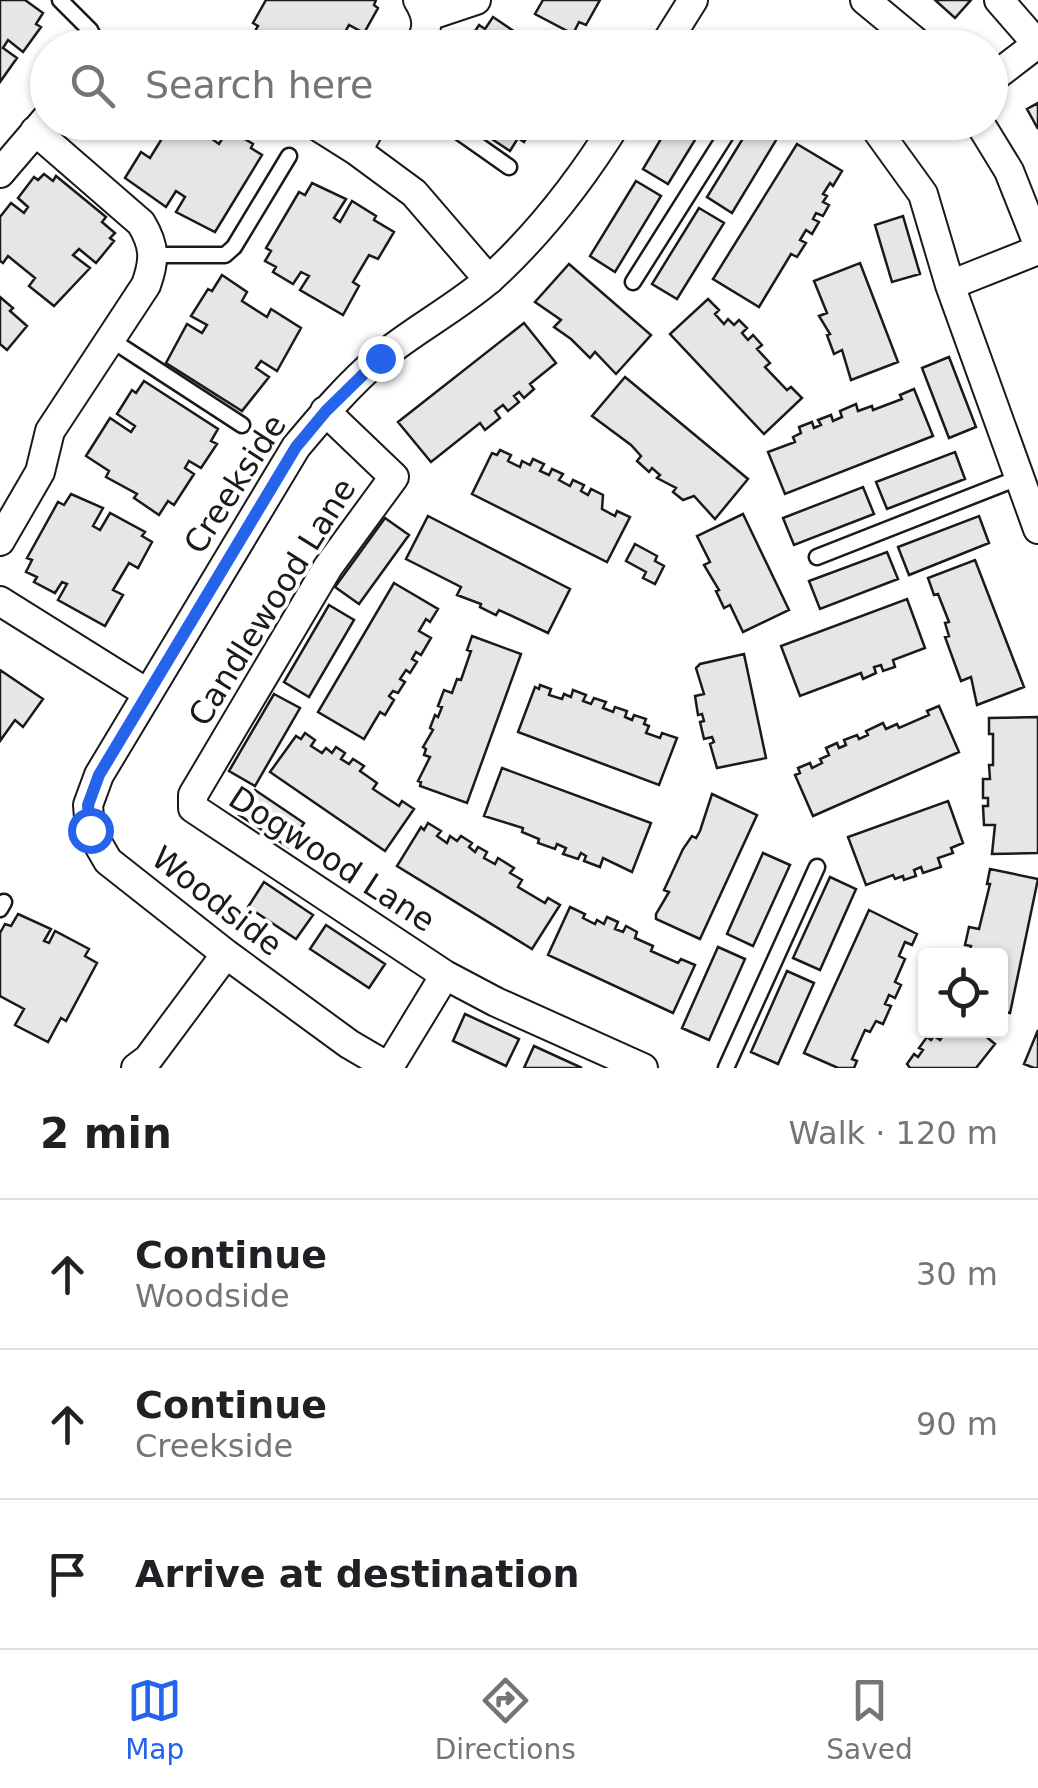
<!DOCTYPE html>
<html lang="en">
<head>
<meta charset="utf-8">
<style>
  :root { --surface:#fff; --page:#f2f2f2; --text:#202124; --muted:#757577; --line:#e0e0e0; --accent:#2563eb }
  body { margin:0; font-family:"DejaVu Sans",sans-serif; background:var(--page); color:var(--text) }
  .controls { position:absolute; right:30px; bottom:30px; display:grid; overflow:hidden; border-radius:10px; box-shadow:0 2px 8px #0004 }
  .controls button { width:90px; height:90px; display:grid; place-items:center; padding:0; border:0; border-bottom:2px solid var(--line); background:var(--surface); color:var(--text); font:50px sans-serif }
  .stop { position:absolute; width:30px; height:30px; margin:-22px; border:8px solid #2563eb; border-radius:50%; background:#fff }
  .stop.end { background:#2563eb; border-color:#fff; box-shadow:0 2px 10px #0008 }
  .list { margin:0; padding:0; list-style:none }
  h2 { display:flex; justify-content:space-between; align-items:center; height:130px; margin:0; padding:0 40px; font-size:42px }
  h2 small { font-size:32px; font-weight:400; color:var(--muted) }
  .list li { display:grid; grid-template-columns:65px 1fr auto; gap:30px; align-items:center; box-sizing:border-box; height:150px; padding:0 40px; border-top:2px solid var(--line) }
  .list b { display:block; font-size:38px; white-space:nowrap }
  .list p { margin:0; font-size:32px; white-space:nowrap; color:var(--muted) }
  .list em { font-size:32px; font-style:normal; color:var(--muted) }
  .icon { flex:none; width:55px; height:55px; fill:none; stroke:currentColor; stroke-width:2; stroke-linecap:round; stroke-linejoin:round }
  .map { position:relative; flex:none; width:1038px; height:1068px; overflow:hidden }
  .search { position:absolute; background:var(--surface); box-shadow:0 2px 8px #0004; left:30px; right:30px; top:30px; height:110px; display:flex; align-items:center; gap:25px; box-sizing:border-box; padding:0 35px; border-radius:55px; color:var(--muted); font-size:38px }
  .sheet { height:580px; background:var(--surface) }
  nav { display:flex; justify-content:space-around; align-items:center; box-sizing:border-box; height:140px; border-top:2px solid var(--line); background:var(--surface); font-size:28px; color:var(--muted) }
  nav a { display:grid; justify-items:center; gap:5px }
  nav .on { color:var(--accent) }
  .map>svg:first-child { display:block }
  .building { fill:#e6e6e6; stroke:#1a1a1a; stroke-width:2.5 }
  .lines { fill:none; stroke-linecap:round; stroke-linejoin:round }
  .lane-casing { stroke:#1a1a1a; stroke-width:19 }
  .street-casing { stroke:#1a1a1a; stroke-width:32 }
  .lane { stroke:#fff; stroke-width:14 }
  .street { stroke:#fff; stroke-width:28 }
  .route { stroke:#2563eb; stroke-width:12 }
  .labels { text-anchor:middle; dominant-baseline:central; stroke-width:8; stroke-linejoin:round; paint-order:stroke }
  .street-label { font-size:32px; fill:#1a1a1a; stroke:#fff }
</style>
</head>
<body>
<div class="map">
<svg width="1038" height="1068" viewBox="0 0 1038 1068">
  <rect width="100%" height="100%" fill="#fff"/>
  <path class="building" d="M 0,0 L 25,0 L 43,13 L 36,24 L 41,27 L 23,52 L 8,40 L 3,48 L 17,58 L 0,82 Z
    M 266,0 L 376,0 L 374,5 L 378,8 L 364,33 L 349,25 L 344,34 L 360,42 L 357,48 L 267,48 L 251,38 L 258,26 L 253,23 Z
    M 543,0 L 600,0 L 586,25 L 579,22 L 573,34 L 535,14 Z
    M 935,0 L 971,0 L 955,18 Z
    M 493,17 L 518,34 L 514,41 L 523,47 L 528,40 L 540,48 L 464,48 L 479,25 L 485,29 Z
    M 1038,103 L 1038,129 L 1027,109 Z
    M 161,122 L 218,122 L 221,124 L 212,139 L 219,144 L 228,129 L 253,144 L 251,148 L 262,155 L 215,232 L 176,212 L 185,197 L 176,191 L 166,207 L 125,178 L 141,152 L 150,158 L 166,132 L 158,128 Z
    M 466,122 L 536,122 L 524,142 L 518,138 L 510,151 Z
    M 671,122 L 706,122 L 668,184 L 643,169 Z
    M 753,122 L 778,137 L 732,213 L 707,197 Z
    M 797,144 L 842,171 L 833,186 L 830,183 L 823,194 L 827,196 L 823,202 L 829,205 L 823,216 L 816,213 L 813,219 L 819,222 L 812,234 L 806,230 L 800,240 L 806,243 L 797,257 L 791,254 L 759,307 L 713,279 Z
    M 44,174 L 53,181 L 56,176 L 106,217 L 102,222 L 115,233 L 110,238 L 114,241 L 96,263 L 79,249 L 73,255 L 90,268 L 54,306 L 29,286 L 35,278 L 8,256 L 3,263 L 0,261 L 0,217 L 11,203 L 24,213 L 28,207 L 18,198 L 34,177 L 38,180 Z
    M 636,181 L 661,196 L 615,272 L 590,256 Z
    M 312,183 L 346,199 L 334,218 L 340,222 L 352,201 L 376,216 L 374,220 L 394,232 L 378,259 L 369,255 L 353,282 L 359,286 L 343,315 L 300,290 L 309,276 L 301,272 L 293,284 L 273,272 L 276,267 L 265,261 L 271,251 L 266,248 L 299,192 L 305,195 Z
    M 699,208 L 724,223 L 677,299 L 652,284 Z
    M 903,216 L 920,274 L 892,282 L 875,225 Z
    M 860,263 L 898,362 L 851,380 L 842,350 L 834,354 L 827,335 L 830,334 L 819,316 L 827,313 L 814,281 Z
    M 569,264 L 651,335 L 616,374 L 595,352 L 590,358 L 571,339 L 554,327 L 561,320 L 535,302 Z
    M 222,275 L 247,292 L 242,301 L 267,317 L 271,309 L 301,328 L 277,371 L 261,361 L 256,368 L 269,377 L 242,411 L 166,363 L 187,324 L 202,333 L 207,325 L 191,316 L 208,289 L 212,291 Z
    M 0,297 L 13,308 L 10,311 L 27,326 L 7,350 L 0,344 Z
    M 708,299 L 719,310 L 715,314 L 724,324 L 728,319 L 734,325 L 739,320 L 747,328 L 742,333 L 748,340 L 753,335 L 762,345 L 757,349 L 770,363 L 765,367 L 787,390 L 791,387 L 802,398 L 764,434 L 670,334 Z
    M 524,323 L 556,363 L 530,384 L 534,389 L 524,398 L 519,392 L 514,396 L 519,402 L 508,411 L 503,405 L 495,411 L 500,418 L 485,430 L 480,423 L 431,462 L 398,422 Z
    M 949,357 L 976,427 L 949,438 L 922,368 Z
    M 625,377 L 748,479 L 715,519 L 694,496 L 683,500 L 673,492 L 676,488 L 657,478 L 660,475 L 652,468 L 649,472 L 637,461 L 641,456 L 631,445 L 592,416 Z
    M 144,381 L 218,429 L 211,441 L 217,444 L 201,468 L 189,461 L 185,468 L 194,474 L 174,505 L 168,501 L 159,515 L 134,498 L 137,494 L 106,477 L 109,471 L 86,456 L 110,418 L 131,432 L 135,426 L 117,414 L 132,390 L 136,393 Z
    M 914,389 L 933,436 L 785,494 L 768,452 L 795,442 L 793,437 L 801,433 L 799,427 L 812,422 L 814,428 L 821,425 L 818,420 L 831,415 L 833,421 L 842,417 L 840,411 L 856,404 L 858,411 L 872,406 L 873,410 L 902,399 L 900,395 Z
    M 500,450 L 511,455 L 508,461 L 520,467 L 522,461 L 530,465 L 533,459 L 544,464 L 540,471 L 549,475 L 552,469 L 563,474 L 559,480 L 570,486 L 573,480 L 584,485 L 581,491 L 588,495 L 591,489 L 603,495 L 602,509 L 615,516 L 617,511 L 630,517 L 607,562 L 472,494 L 492,453 L 497,455 Z
    M 955,452 L 965,479 L 887,509 L 876,482 Z
    M 863,487 L 874,514 L 794,545 L 783,518 Z
    M 71,494 L 103,508 L 93,526 L 100,530 L 110,513 L 145,532 L 142,536 L 152,542 L 138,568 L 129,563 L 113,590 L 123,595 L 105,626 L 58,600 L 67,584 L 62,582 L 55,593 L 34,582 L 37,577 L 26,572 L 32,560 L 27,558 L 58,502 L 64,505 Z
    M 743,514 L 789,610 L 743,632 L 730,605 L 724,608 L 716,591 L 719,590 L 704,565 L 710,562 L 697,536 Z
    M 428,516 L 570,589 L 548,633 L 499,610 L 496,615 L 480,607 L 481,604 L 457,595 L 461,587 L 406,559 Z
    M 979,516 L 989,543 L 909,575 L 898,547 Z
    M 385,518 L 409,535 L 359,604 L 335,587 Z
    M 635,544 L 657,556 L 655,561 L 664,566 L 655,584 L 643,578 L 646,572 L 626,561 Z
    M 887,552 L 898,579 L 820,609 L 809,581 Z
    M 975,560 L 1024,687 L 977,705 L 971,677 L 961,681 L 945,637 L 949,636 L 945,623 L 949,622 L 938,594 L 934,595 L 928,578 Z
    M 394,583 L 438,609 L 430,622 L 426,619 L 419,631 L 431,638 L 421,655 L 416,652 L 412,659 L 417,662 L 410,673 L 406,670 L 400,679 L 405,682 L 398,693 L 393,691 L 389,696 L 394,700 L 385,715 L 380,712 L 364,739 L 318,712 Z
    M 907,599 L 925,648 L 893,660 L 895,667 L 883,671 L 881,665 L 874,667 L 876,673 L 863,679 L 861,673 L 800,696 L 781,646 Z
    M 329,605 L 354,620 L 309,697 L 284,682 Z
    M 472,636 L 521,654 L 467,803 L 420,786 L 421,782 L 418,781 L 430,757 L 424,755 L 426,749 L 423,747 L 433,730 L 430,728 L 435,715 L 438,717 L 442,707 L 438,706 L 444,690 L 452,693 L 457,679 L 461,680 L 471,651 L 467,650 Z
    M 744,654 L 766,758 L 717,768 L 710,744 L 714,742 L 712,737 L 704,739 L 700,722 L 704,721 L 702,714 L 698,715 L 695,696 L 704,694 L 696,668 L 700,664 Z
    M 0,670 L 43,699 L 23,727 L 15,720 L 0,741 Z
    M 540,685 L 551,689 L 549,695 L 562,699 L 564,694 L 571,697 L 573,690 L 586,695 L 583,701 L 591,704 L 594,698 L 606,702 L 603,708 L 613,712 L 615,707 L 627,711 L 625,717 L 632,720 L 634,715 L 646,719 L 644,724 L 649,726 L 646,733 L 660,738 L 662,733 L 677,738 L 659,785 L 518,732 L 535,687 L 539,689 Z
    M 274,694 L 300,708 L 255,786 L 229,771 Z
    M 939,706 L 959,752 L 813,816 L 795,775 L 800,773 L 798,768 L 810,763 L 812,768 L 822,763 L 820,759 L 829,755 L 826,748 L 837,743 L 839,748 L 846,745 L 844,740 L 857,735 L 859,739 L 868,735 L 866,731 L 883,723 L 886,729 L 897,724 L 899,728 L 929,715 L 927,711 Z
    M 1038,717 L 1038,853 L 992,854 L 995,825 L 984,825 L 983,806 L 988,806 L 988,798 L 983,798 L 983,779 L 990,779 L 989,765 L 993,765 L 993,734 L 989,734 L 989,718 Z
    M 305,733 L 315,740 L 311,746 L 322,753 L 326,748 L 332,753 L 336,747 L 345,753 L 341,759 L 349,764 L 353,759 L 364,766 L 360,771 L 377,783 L 373,789 L 399,806 L 402,801 L 414,809 L 385,851 L 270,772 L 296,736 L 301,739 Z
    M 502,768 L 651,823 L 632,872 L 603,858 L 600,867 L 584,861 L 586,856 L 581,853 L 578,859 L 563,854 L 566,848 L 557,844 L 555,849 L 538,843 L 539,839 L 522,832 L 523,828 L 484,816 Z
    M 255,790 L 304,823 L 288,847 L 239,815 Z
    M 712,794 L 757,815 L 700,939 L 656,919 L 656,914 L 669,892 L 664,890 L 683,849 L 692,836 L 696,838 L 700,831 Z
    M 948,801 L 963,843 L 951,848 L 953,853 L 938,858 L 941,867 L 923,873 L 921,867 L 914,870 L 916,876 L 904,880 L 903,876 L 895,879 L 893,875 L 866,885 L 848,837 Z
    M 428,823 L 441,831 L 437,836 L 447,843 L 450,836 L 457,841 L 461,836 L 472,843 L 469,847 L 475,852 L 478,847 L 487,852 L 484,858 L 495,864 L 498,858 L 514,868 L 510,873 L 522,880 L 518,887 L 545,903 L 548,898 L 560,905 L 532,949 L 397,866 L 421,827 L 424,830 Z
    M 763,853 L 790,865 L 753,946 L 727,934 Z
    M 990,869 L 1038,879 L 1010,1013 L 1000,1011 L 1000,956 L 963,956 L 964,952 L 969,953 L 971,946 L 965,945 L 969,927 L 979,929 L 990,884 L 987,884 Z
    M 830,877 L 856,889 L 820,970 L 793,958 Z
    M 264,882 L 313,915 L 296,939 L 248,907 Z
    M 570,907 L 585,914 L 583,918 L 595,924 L 597,920 L 604,924 L 607,917 L 618,922 L 615,929 L 623,932 L 626,926 L 637,932 L 635,938 L 653,946 L 651,951 L 678,963 L 681,959 L 695,965 L 673,1013 L 548,955 Z
    M 869,910 L 917,934 L 912,945 L 905,942 L 899,956 L 905,959 L 895,982 L 901,985 L 895,998 L 889,995 L 885,1004 L 891,1006 L 883,1024 L 876,1021 L 870,1032 L 865,1030 L 852,1059 L 857,1061 L 854,1068 L 838,1068 L 804,1053 Z
    M 18,914 L 51,929 L 44,941 L 49,943 L 55,931 L 89,949 L 85,956 L 97,963 L 66,1021 L 61,1018 L 48,1042 L 15,1025 L 24,1009 L 0,996 L 0,933 L 5,924 L 11,926 Z
    M 326,925 L 385,964 L 369,988 L 310,949 Z
    M 718,947 L 745,959 L 709,1040 L 682,1028 Z
    M 787,971 L 814,983 L 778,1064 L 751,1052 Z
    M 465,1014 L 519,1039 L 506,1066 L 453,1041 Z
    M 947,1030 L 978,1030 L 995,1044 L 976,1068 L 910,1068 L 907,1064 L 914,1054 L 918,1057 L 923,1050 L 919,1048 L 927,1037 L 931,1040 L 934,1036 L 940,1040 Z
    M 1038,1030 L 1038,1068 L 1034,1068 L 1024,1064 Z
    M 534,1046 L 582,1068 L 524,1068 Z"/>
  <g class="lines">
    <g class="lane-casing">
      <path id="lane" d="M 60,0 L 90,30 L 99,48
        M 445,122 L 509,167
        M 153,255 L 225,255 L 234,247 L 289,156
        M 633,282 L 734,122
        M 110,339 L 242,425
        M 817,557 L 1018,478
        M 0,909 L 4,902
        M 726,1068 L 817,867"/>
    </g>
    <g class="street-casing">
      <path id="street" d="M 418,0 C 429,18 429,29 418,48
        M 865,0 L 923,48
        M 999,0 L 1038,45
        M 428,16 L 476,0
        M 663,48 L 693,0
        M 990,80 L 1037,44
        M 311,122 L 357,151 L 414,193 L 489,280
        M 871,122 L 923,194 L 950,285 L 1038,529
        M 979,122 L 1009,171 L 1038,244
        M 357,151 L 373,122
        M 0,173 L 47,118
        M 950,285 L 1038,250
        M 325,411 L 394,477 L 328,567 L 193,795 L 193,808 L 445,975 L 496,1002 L 643,1068
        M 0,541 L 40,472 L 50,431 L 146,285 C 155,260 155,246 141,223 L 35,131
        M 0,601 L 147,693
        M 389,1067 L 445,975
        M 136,1068 L 148,1059 L 226,954
        M 390,1068 L 349,1044 L 226,954 L 108,861 L 90,830 L 88,805 L 99,775 L 296,447 C 322,416 349,384 380,358 C 415,329 458,307 492,277 C 542,231 581,180 617,122"/>
    </g>
    <use href="#lane" class="lane"/>
    <use href="#street" class="street"/>
  </g>
  <g class="lines">
    <path class="route" d="M 90,830 L 88,805 L 99,775 L 296,447 L 326,411 L 380,358"/>
  </g>
  <g class="labels">
    <g class="street-label">
      <text transform="translate(235 484) rotate(-57)">Creekside</text>
      <text transform="translate(272 602) rotate(-58)">Candlewood Lane</text>
      <text transform="translate(332 859) rotate(33)">Dogwood Lane</text>
      <text transform="translate(217 901) rotate(38)">Woodside</text>
    </g>
  </g>
</svg>
<div class="controls">
<button><svg class="icon" aria-label="locate" viewBox="0 0 24 24"><circle cx="12" cy="12" r="6"/><path d="M12 2v4M12 18v4M2 12h4M18 12h4"/></svg></button>
</div>
<div class="stop" style="left:90px;top:830px"></div>
<div class="stop end" style="left:380px;top:358px"></div>
<div class="search"><svg class="icon" aria-label="search" viewBox="0 0 24 24"><circle cx="10" cy="10" r="6"/><path d="M15 15l6 6"/></svg>Search here</div>
</div>
<section class="sheet">
<h2>2 min<small>Walk · 120 m</small></h2>
<ul class="list">
<li><svg class="icon" aria-label="ahead" viewBox="0 0 24 24"><path d="M12 20V5M6 11l6-6 6 6"/></svg><div><b>Continue</b><p>Woodside</p></div><em>30 m</em></li>
<li><svg class="icon" aria-label="ahead" viewBox="0 0 24 24"><path d="M12 20V5M6 11l6-6 6 6"/></svg><div><b>Continue</b><p>Creekside</p></div><em>90 m</em></li>
<li><svg class="icon" aria-label="arrive" viewBox="0 0 24 24"><path d="M6 21V4h12l-3 4 3 4H6"/></svg><div><b>Arrive at destination</b></div></li>
</ul>
</section>
<nav>
<a class="on"><svg class="icon" aria-label="map" viewBox="0 0 24 24"><path d="M3 6l6-2 6 2 6-2v14l-6 2-6-2-6 2zM9 4v14M15 6v14"/></svg>Map</a>
<a><svg class="icon" aria-label="directions" viewBox="0 0 24 24"><path d="M12 3l9 9-9 9-9-9zM9 14v-3h6M13 9l2 2-2 2"/></svg>Directions</a>
<a><svg class="icon" aria-label="saved" viewBox="0 0 24 24"><path d="M7 4h10v16l-5-4-5 4z"/></svg>Saved</a>
</nav>
</body>
</html>
